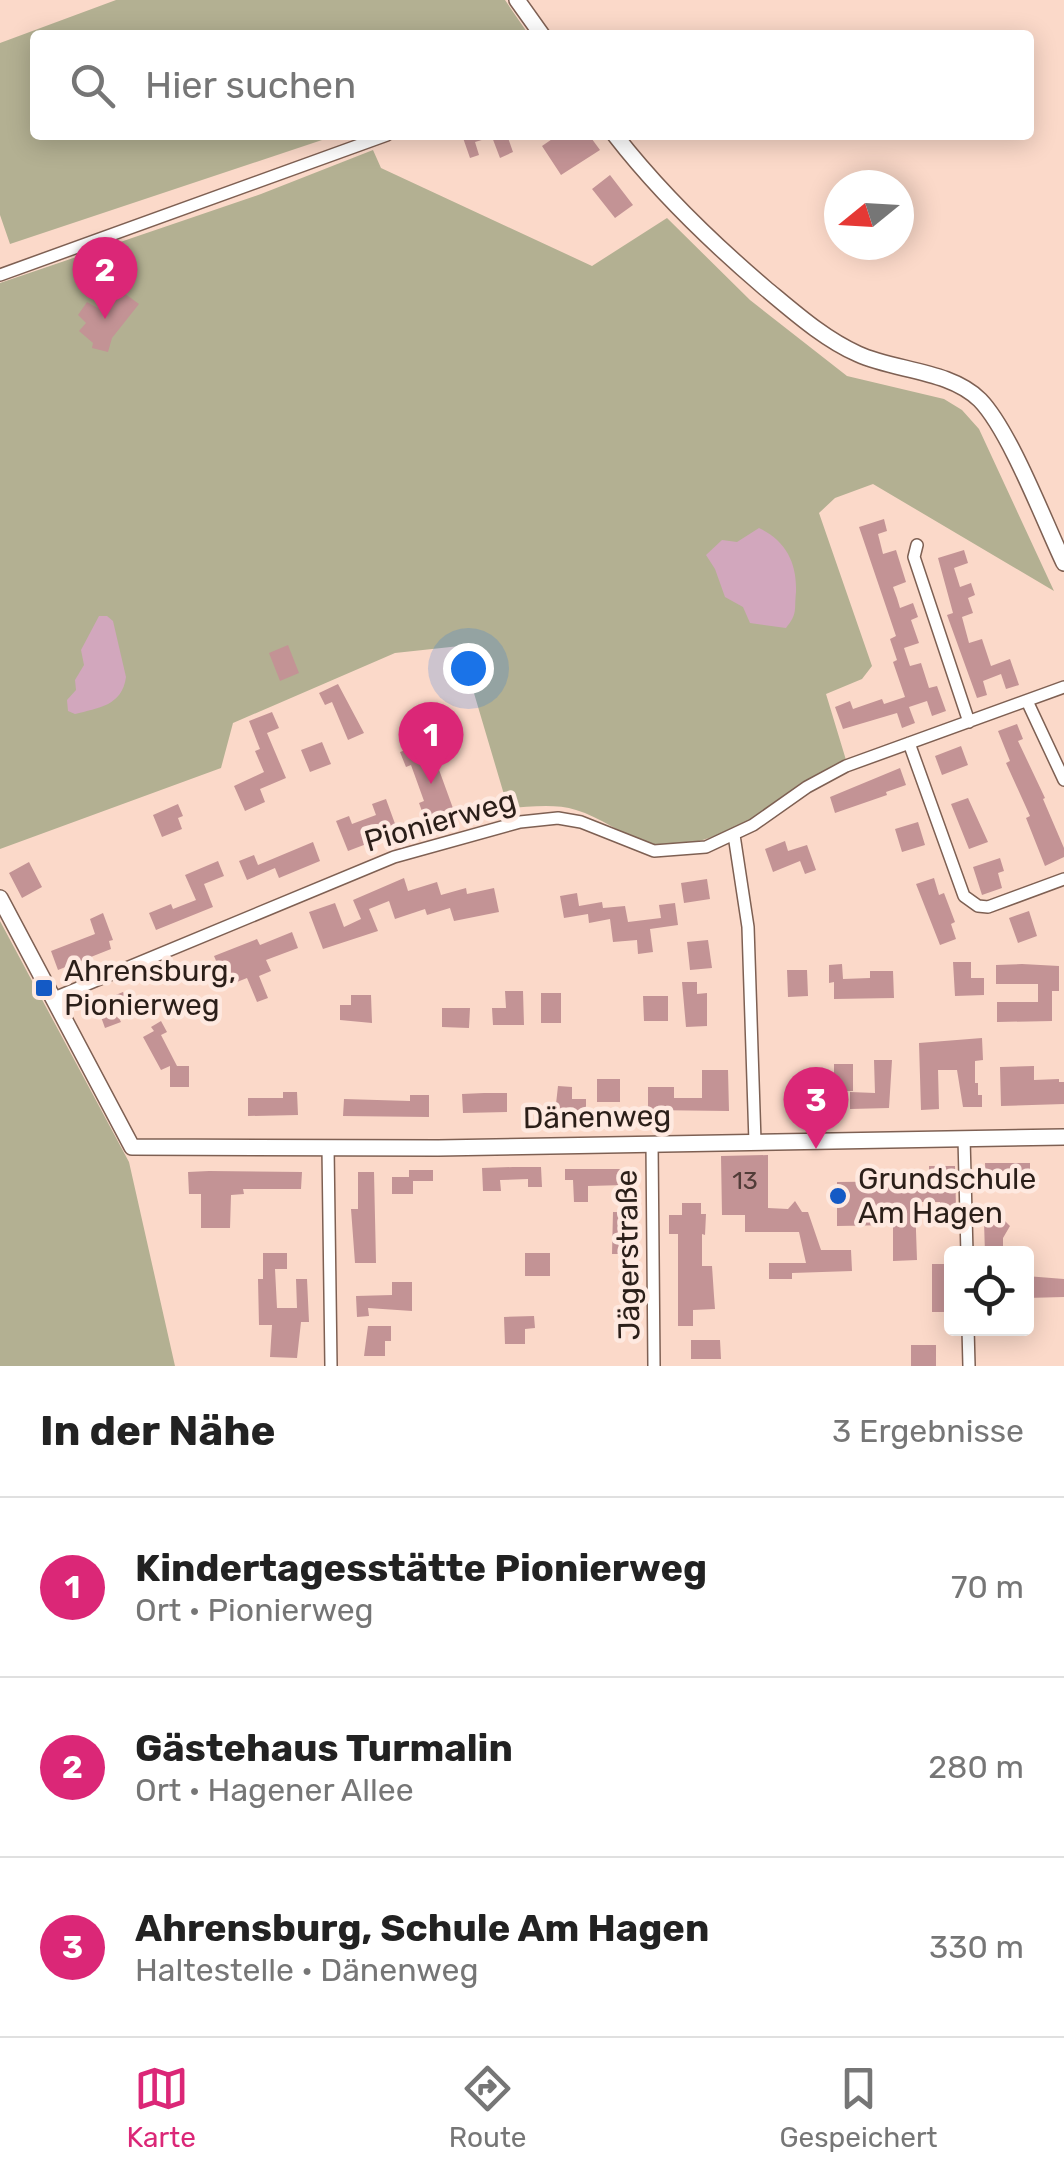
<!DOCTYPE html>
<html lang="de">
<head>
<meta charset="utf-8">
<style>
  :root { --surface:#fff; --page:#f6f6f6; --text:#222; --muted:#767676; --line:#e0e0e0; --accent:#db2777 }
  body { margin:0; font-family:Rubik,sans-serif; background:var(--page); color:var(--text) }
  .controls { position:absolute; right:30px; bottom:30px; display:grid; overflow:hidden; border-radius:10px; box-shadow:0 5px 25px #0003 }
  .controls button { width:90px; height:90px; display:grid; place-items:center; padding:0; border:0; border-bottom:2px solid var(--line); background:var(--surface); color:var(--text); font:50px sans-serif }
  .compass { position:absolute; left:824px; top:170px; width:90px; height:90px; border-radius:50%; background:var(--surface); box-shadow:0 5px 25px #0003; rotate:252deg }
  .you { position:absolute; left:468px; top:668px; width:35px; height:35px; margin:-25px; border:8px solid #fff; border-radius:50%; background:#1a73e8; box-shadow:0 0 0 15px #1a73e833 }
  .badge { display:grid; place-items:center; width:65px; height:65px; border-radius:50%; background:var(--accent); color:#fff; font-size:32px; font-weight:700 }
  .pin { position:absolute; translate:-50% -82px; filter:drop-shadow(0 2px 5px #0008) }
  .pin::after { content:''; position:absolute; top:52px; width:35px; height:30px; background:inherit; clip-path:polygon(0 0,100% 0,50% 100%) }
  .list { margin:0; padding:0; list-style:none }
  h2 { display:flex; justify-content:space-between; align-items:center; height:130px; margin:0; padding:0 40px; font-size:42px }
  h2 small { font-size:32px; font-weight:400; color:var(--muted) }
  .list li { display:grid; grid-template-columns:65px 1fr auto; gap:30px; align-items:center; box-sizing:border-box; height:180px; padding:0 40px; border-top:2px solid var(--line) }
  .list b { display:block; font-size:38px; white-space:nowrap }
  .list p { margin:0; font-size:32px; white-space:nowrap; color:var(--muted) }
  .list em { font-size:32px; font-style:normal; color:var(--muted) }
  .icon { flex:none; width:55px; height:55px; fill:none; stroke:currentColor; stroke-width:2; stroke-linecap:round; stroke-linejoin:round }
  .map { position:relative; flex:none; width:1064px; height:1366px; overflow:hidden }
  .search { position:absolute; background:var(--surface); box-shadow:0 5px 25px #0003; left:30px; right:30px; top:30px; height:110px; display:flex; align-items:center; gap:25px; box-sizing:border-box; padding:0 35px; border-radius:10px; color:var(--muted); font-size:38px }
  .sheet { height:670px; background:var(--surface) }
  nav { display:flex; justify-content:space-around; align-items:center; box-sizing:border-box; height:140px; border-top:2px solid var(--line); background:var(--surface); font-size:28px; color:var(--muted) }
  nav a { display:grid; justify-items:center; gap:5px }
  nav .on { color:var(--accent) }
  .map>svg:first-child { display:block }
  .green { fill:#b3b092 }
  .water { fill:#d2a7bd }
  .building { fill:#c39395 }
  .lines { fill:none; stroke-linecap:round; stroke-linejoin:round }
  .street-casing { stroke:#7e6053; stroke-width:14 }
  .secondary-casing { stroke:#7e6053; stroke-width:18 }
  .street { stroke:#fff; stroke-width:11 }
  .secondary { stroke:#fff; stroke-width:15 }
  .poi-dot { fill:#145ac5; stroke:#fee9e0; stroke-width:4 }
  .labels { text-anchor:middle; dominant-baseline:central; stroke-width:9; stroke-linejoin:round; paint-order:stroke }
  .number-label { font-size:25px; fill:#513c38 }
  .street-label { font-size:30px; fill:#2b1f19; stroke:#fee9e0 }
  .poi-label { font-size:30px; fill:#2b1f19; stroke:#fee9e0; text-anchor:start }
</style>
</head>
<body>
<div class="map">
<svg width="1064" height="1366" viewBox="0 0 1064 1366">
  <rect width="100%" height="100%" fill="#fbd9c9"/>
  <path class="green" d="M 116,0 L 505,0 L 529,35 L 35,35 L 35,135 L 337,135 L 10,244 L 0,215 L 0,43 Z
    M 373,150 L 381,168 L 592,266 L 667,218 L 750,300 L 847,376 L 944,399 L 962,410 L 979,429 L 1054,591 L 873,484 L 835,498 L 819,513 L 872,666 L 862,679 L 826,694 L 846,760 C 792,790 711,861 646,842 C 622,835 600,817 576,810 C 555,803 529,807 508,808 L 460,646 L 395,653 L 233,723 L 221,768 L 0,849 L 0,283 L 261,194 Z
    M 0,921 L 129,1162 L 175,1366 L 0,1366 Z"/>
  <path class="water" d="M 759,528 C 786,541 797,563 796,592 C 794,611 798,613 786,628 L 750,623 L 743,607 L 725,597 L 715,569 L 706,555 L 722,540 L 737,542 Z
    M 99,616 L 107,616 L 113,621 L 126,677 C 122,706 98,708 75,714 L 68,711 L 67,700 L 76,690 L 75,680 L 84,665 L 81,650 Z"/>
  <path class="building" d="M 462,135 L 507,135 L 513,152 L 500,158 L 492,137 L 475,142 L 479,155 L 470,158 Z
    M 558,135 L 589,135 L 600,150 L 561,175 L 542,146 Z
    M 610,175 L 633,205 L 615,218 L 592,189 Z
    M 120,290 L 139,304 L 112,338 L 108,352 L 92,348 L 93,343 L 79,331 L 86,323 L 78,315 L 87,302 L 103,311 Z
    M 884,519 L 887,531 L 878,534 L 883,554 L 896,550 L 906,582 L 893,587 L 897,598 L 900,608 L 913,603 L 918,617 L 911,620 L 919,643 L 904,648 L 910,666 L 921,663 L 929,688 L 937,686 L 946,711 L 932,716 L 927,701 L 909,707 L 915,723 L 902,728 L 897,713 L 843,729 L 835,707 L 850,701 L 853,709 L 882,699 L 884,704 L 905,697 L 893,662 L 897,660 L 890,639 L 896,636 L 859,527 Z
    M 964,550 L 968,563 L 954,568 L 960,587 L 971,583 L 975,595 L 968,598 L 973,613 L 962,617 L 969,643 L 982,639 L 991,666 L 1010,659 L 1019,685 L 1006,689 L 1001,674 L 983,681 L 987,695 L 977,698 L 947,615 L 953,613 L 938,558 Z
    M 288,645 L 299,673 L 280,681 L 269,653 Z
    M 338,684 L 364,733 L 348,740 L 332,702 L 325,705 L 319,693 Z
    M 272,712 L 279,728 L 267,733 L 286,778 L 260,789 L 265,802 L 245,811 L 234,786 L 264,772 L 255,751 L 260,749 L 249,721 Z
    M 1017,724 L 1023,739 L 1018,741 L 1045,798 L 1043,799 L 1064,848 L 1064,857 L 1045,866 L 1026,818 L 1030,816 L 1006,763 L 1010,761 L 998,731 Z
    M 447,735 L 453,749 L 434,756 L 454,811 L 426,822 L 419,803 L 424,801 L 411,765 L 406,767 L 400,752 Z
    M 322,742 L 331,764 L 310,772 L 301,750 Z
    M 961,746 L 968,765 L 942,775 L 935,756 Z
    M 900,768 L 906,785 L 886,792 L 887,795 L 835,813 L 830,797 Z
    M 968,798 L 988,842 L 969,849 L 951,804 Z
    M 386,799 L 398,832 L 348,851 L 336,821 L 349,816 L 352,824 L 376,815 L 372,804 Z
    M 178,804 L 183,816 L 178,818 L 182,829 L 162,837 L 153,815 Z
    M 918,822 L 925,845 L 902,852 L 895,829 Z
    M 785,841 L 788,851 L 807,845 L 816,870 L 805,874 L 800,861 L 773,872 L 765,849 Z
    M 313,842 L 320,861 L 279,878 L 275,868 L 247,880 L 239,861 L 254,855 L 258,865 Z
    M 1000,858 L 1004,871 L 998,873 L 1002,888 L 982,895 L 973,867 Z
    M 218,861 L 224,876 L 204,884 L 213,907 L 156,930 L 149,913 L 171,904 L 173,909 L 196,900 L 185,875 Z
    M 29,862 L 42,887 L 22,898 L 9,873 Z
    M 404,878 L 408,891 L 437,882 L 441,895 L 466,888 L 467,894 L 494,888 L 499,912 L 454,921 L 450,908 L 427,915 L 425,909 L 395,919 L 389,901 L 369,909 L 378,931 L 323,949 L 309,912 L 335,903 L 344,927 L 361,919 L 353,900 Z
    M 934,878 L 939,895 L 944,893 L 955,922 L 951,924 L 956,939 L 940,945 L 916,884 Z
    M 707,879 L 710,899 L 684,903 L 681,883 Z
    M 577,893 L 579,906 L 602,902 L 603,908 L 625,906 L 628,922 L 661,918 L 659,905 L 675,903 L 678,925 L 650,929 L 653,952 L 638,954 L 637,940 L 613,942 L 610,919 L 589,923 L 588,914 L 564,918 L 560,896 Z
    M 1029,911 L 1037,936 L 1018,943 L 1009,918 Z
    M 103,913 L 113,940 L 109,941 L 111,949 L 58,970 L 51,951 L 95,934 L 90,919 Z
    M 292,932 L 298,948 L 266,960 L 271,971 L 259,976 L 268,998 L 257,1002 L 247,978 L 227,986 L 214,956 L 257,939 L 260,945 Z
    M 708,940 L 712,968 L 690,970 L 687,942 Z
    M 953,962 L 971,962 L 971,978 L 984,978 L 984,995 L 955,996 Z
    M 842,964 L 843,979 L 870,978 L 870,971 L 893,971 L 894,998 L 834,999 L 834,982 L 829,983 L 829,965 Z
    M 1022,964 L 1059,966 L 1059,991 L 1052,991 L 1052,1021 L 997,1022 L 997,1002 L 1038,1002 L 1038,984 L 996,984 L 996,965 Z
    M 787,970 L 807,970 L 808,996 L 788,997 Z
    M 682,982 L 697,982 L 697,994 L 707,993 L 707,1026 L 686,1027 Z
    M 505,991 L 523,991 L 524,1025 L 493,1025 L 492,1008 L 506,1008 Z
    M 123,992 L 130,1009 L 117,1014 L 121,1022 L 105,1028 L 96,1003 Z
    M 541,993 L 561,993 L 561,1023 L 541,1023 Z
    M 351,995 L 371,995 L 372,1023 L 340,1020 L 340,1005 L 351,1005 Z
    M 643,996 L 668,996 L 668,1021 L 644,1021 Z
    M 442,1008 L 470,1008 L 469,1028 L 442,1027 Z
    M 161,1021 L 167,1032 L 161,1035 L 177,1066 L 189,1066 L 189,1087 L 170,1087 L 170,1066 L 161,1070 L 143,1037 L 154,1031 L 151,1027 Z
    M 982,1038 L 983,1060 L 975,1061 L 975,1083 L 978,1083 L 978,1095 L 982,1095 L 982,1107 L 963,1107 L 957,1070 L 938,1070 L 939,1109 L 921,1110 L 919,1043 Z
    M 874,1060 L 892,1060 L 889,1108 L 850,1109 L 850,1092 L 875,1093 Z
    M 834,1064 L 853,1064 L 853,1091 L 834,1091 Z
    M 1034,1066 L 1034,1080 L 1059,1079 L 1059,1082 L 1064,1082 L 1064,1104 L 1001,1106 L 1000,1067 Z
    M 702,1070 L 728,1070 L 729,1111 L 648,1110 L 648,1087 L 674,1087 L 674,1098 L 702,1098 Z
    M 597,1079 L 620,1079 L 620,1102 L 597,1102 Z
    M 809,1084 L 810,1111 L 790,1111 L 790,1085 Z
    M 558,1086 L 572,1087 L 572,1099 L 586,1099 L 586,1113 L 555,1113 Z
    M 283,1092 L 297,1092 L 298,1115 L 248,1116 L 248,1098 L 283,1098 Z
    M 484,1093 L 507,1093 L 507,1112 L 463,1113 L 462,1094 Z
    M 410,1095 L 429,1095 L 429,1117 L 343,1116 L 344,1099 L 410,1101 Z
    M 768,1155 L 768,1208 L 788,1209 L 795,1201 L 802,1212 L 808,1212 L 821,1250 L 851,1250 L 852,1271 L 792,1273 L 792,1279 L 769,1279 L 769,1263 L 806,1263 L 799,1232 L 745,1232 L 745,1215 L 722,1215 L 721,1156 Z
    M 985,1163 L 1030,1163 L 1030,1178 L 1013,1178 L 1013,1184 L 986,1187 Z
    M 929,1166 L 955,1166 L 956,1208 L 940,1208 L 940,1202 L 915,1202 L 917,1260 L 893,1261 L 893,1225 L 837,1226 L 837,1182 L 929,1181 Z
    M 513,1167 L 541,1167 L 542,1187 L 528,1187 L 528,1179 L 500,1180 L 501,1191 L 483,1191 L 482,1168 Z
    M 565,1169 L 625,1169 L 625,1185 L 588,1186 L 588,1202 L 574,1202 L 573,1180 L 565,1180 Z
    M 409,1170 L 433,1170 L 433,1181 L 413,1181 L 413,1194 L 392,1194 L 392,1177 L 409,1177 Z
    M 209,1171 L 302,1172 L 301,1189 L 243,1189 L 244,1194 L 231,1195 L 230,1228 L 201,1228 L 201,1194 L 189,1194 L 188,1172 Z
    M 358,1172 L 374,1172 L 376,1263 L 355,1263 L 351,1209 L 358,1209 Z
    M 682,1203 L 701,1203 L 701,1214 L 706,1214 L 705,1235 L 702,1234 L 702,1266 L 712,1266 L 714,1296 L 715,1309 L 693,1310 L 693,1326 L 678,1326 L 678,1234 L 669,1234 L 669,1215 L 682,1215 Z
    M 613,1212 L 630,1212 L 630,1254 L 612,1254 Z
    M 1004,1220 L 1010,1226 L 1003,1238 L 1003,1254 L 985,1254 L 984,1221 Z
    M 263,1253 L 287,1253 L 287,1269 L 275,1269 L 277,1308 L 297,1308 L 296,1279 L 307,1279 L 309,1322 L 301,1322 L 297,1358 L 270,1357 L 272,1325 L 259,1325 L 258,1279 L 263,1279 Z
    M 525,1253 L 550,1253 L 550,1276 L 525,1276 Z
    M 932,1264 L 946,1264 L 946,1312 L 932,1312 Z
    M 1026,1276 L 1064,1279 L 1064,1297 L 1026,1298 Z
    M 392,1282 L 412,1282 L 412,1311 L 368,1308 L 369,1316 L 357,1317 L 356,1296 L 392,1295 Z
    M 534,1316 L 535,1328 L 525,1329 L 525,1344 L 505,1344 L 504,1317 Z
    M 368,1326 L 391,1326 L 391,1341 L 385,1341 L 385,1356 L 364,1356 Z
    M 691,1340 L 720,1340 L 721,1359 L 691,1359 Z
    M 911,1345 L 936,1345 L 936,1366 L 911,1366 Z"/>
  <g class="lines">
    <g class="street-casing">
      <path id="street" d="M 0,275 L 387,135
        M 917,545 L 914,557 L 969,722
        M 1027,701 L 1064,780
        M 909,743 L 964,896 L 978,906 L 988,907 L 1064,879
        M 734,835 L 748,927 L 755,1142
        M 54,998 L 394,857 L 520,822 L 558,818 L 581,822 L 654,851 L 706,847 L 753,825 L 807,787 L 846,766 L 1064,687
        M 964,1138 L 967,1254
        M 652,1143 L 654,1366
        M 328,1147 L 331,1366
        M 968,1328 L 969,1366"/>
    </g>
    <g class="secondary-casing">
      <path id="secondary" d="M 517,0 L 542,35
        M 615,135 C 660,193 710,241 765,288 C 794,312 824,339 858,354 C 895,371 950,370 980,400 C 1010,431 1044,521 1064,563
        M 0,898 L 132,1147 L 438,1148 L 1064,1137"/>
    </g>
    <use href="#street" class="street"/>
    <use href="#secondary" class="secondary"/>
  </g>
  <g class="poi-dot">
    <rect x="34" y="978" width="20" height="20" rx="5"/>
    <circle cx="838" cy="1196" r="10"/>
  </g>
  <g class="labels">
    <g class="number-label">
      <text x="745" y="1180">13</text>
    </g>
    <g class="street-label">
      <text transform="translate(440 821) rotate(-16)">Pionierweg</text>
      <text transform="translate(597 1117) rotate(-1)">Dänenweg</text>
      <text transform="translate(628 1255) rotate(-91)">Jägerstraße</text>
    </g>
    <g class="poi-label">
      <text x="64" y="971">Ahrensburg,<tspan x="64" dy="34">Pionierweg</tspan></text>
      <text x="858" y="1179">Grundschule<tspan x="858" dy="34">Am Hagen</tspan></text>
    </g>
  </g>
</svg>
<div class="controls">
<button><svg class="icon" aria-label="locate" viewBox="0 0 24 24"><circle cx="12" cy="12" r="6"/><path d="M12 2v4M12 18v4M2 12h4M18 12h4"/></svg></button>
</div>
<svg class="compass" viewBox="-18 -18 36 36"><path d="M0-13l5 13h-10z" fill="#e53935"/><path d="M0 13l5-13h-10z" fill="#767676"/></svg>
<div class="you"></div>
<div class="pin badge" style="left:431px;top:784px">1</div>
<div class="pin badge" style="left:105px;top:319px">2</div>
<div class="pin badge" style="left:816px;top:1149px">3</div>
<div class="search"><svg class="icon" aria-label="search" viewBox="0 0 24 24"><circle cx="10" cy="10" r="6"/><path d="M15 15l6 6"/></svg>Hier suchen</div>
</div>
<section class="sheet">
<h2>In der Nähe<small>3 Ergebnisse</small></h2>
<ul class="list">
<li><span class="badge">1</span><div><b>Kindertagesstätte Pionierweg</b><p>Ort · Pionierweg</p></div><em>70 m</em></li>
<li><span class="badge">2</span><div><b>Gästehaus Turmalin</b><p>Ort · Hagener Allee</p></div><em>280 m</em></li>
<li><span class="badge">3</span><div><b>Ahrensburg, Schule Am Hagen</b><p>Haltestelle · Dänenweg</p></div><em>330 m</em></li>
</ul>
</section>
<nav>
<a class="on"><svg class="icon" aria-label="map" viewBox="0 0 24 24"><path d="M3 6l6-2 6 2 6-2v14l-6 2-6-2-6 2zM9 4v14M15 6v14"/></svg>Karte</a>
<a><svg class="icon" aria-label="directions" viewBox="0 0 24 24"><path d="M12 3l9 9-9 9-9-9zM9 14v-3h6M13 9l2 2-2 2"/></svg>Route</a>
<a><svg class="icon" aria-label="saved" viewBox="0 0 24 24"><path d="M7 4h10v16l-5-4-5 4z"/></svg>Gespeichert</a>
</nav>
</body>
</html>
